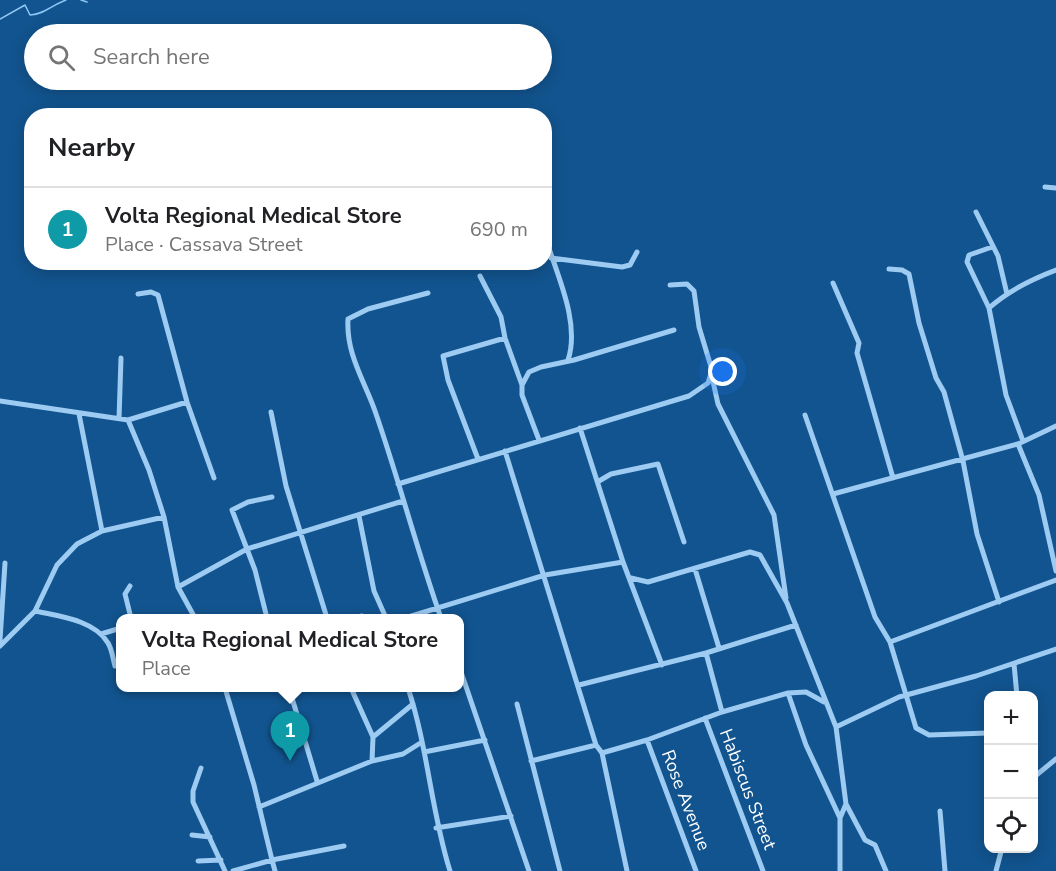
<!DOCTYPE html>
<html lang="en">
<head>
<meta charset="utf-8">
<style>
  :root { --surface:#fff; --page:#f6f6f6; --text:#202124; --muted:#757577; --line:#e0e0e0; --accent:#84693e }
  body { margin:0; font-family:"Nunito Sans",sans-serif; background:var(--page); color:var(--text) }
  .controls { position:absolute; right:18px; bottom:18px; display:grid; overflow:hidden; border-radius:12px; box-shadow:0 3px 15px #0003 }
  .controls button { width:54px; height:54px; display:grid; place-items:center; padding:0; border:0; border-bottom:2px solid var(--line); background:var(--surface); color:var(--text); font:30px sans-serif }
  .you { position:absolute; left:723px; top:372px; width:21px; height:21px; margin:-15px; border:4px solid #fff; border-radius:50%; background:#1a73e8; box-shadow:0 0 0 9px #1a73e833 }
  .badge { display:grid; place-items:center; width:39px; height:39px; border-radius:50%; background:var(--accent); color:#fff; font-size:20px; font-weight:700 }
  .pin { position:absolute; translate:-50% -50px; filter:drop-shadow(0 2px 3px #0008) }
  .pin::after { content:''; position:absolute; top:32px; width:21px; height:18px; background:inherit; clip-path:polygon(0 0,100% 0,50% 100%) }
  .popup { position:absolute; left:116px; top:614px; width:348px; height:78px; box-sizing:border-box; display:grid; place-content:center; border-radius:12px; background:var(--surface); filter:drop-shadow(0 2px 4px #0005); font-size:20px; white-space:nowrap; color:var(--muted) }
  .popup b { font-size:22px; color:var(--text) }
  .popup::after { content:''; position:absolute; left:50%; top:100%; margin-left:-12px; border:12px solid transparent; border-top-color:var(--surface) }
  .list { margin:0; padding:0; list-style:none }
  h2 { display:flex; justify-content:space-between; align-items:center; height:78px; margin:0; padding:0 24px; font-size:26px }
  h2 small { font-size:20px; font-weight:400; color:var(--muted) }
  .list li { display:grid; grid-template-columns:39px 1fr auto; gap:18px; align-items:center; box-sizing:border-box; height:84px; padding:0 24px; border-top:2px solid var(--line) }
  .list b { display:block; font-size:22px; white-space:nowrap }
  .list p { margin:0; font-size:20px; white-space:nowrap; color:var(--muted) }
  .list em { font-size:20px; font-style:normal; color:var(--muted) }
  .icon { flex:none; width:33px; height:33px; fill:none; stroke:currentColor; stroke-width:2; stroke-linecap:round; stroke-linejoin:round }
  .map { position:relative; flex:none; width:1056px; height:871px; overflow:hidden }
  .search { position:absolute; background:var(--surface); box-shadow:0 3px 15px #0003; left:24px; top:24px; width:528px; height:66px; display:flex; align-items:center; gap:15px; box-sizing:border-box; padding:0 21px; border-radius:33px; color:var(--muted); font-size:22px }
  .panel { position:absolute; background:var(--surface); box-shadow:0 3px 15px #0003; left:24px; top:108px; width:528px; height:162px; border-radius:24px }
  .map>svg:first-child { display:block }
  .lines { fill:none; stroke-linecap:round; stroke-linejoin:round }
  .stream { stroke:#8fc7f5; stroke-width:1.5 }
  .street { stroke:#9dcbf2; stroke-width:5 }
  .labels { text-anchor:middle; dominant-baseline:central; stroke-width:4.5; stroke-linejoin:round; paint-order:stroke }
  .street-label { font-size:18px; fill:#fff; stroke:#12548f }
</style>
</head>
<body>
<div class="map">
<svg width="1056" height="871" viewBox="0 0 1056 871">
  <rect width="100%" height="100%" fill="#12548f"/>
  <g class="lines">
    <path class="stream" d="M 81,0 L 87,2
      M 0,19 L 25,5 L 30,15 C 45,14 52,5 66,0"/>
    <path class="street" d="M 1045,187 L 1056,188
      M 976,212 L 998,256 L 1007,294
      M 544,233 C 555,271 581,321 568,360
      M 992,247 L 969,255 L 967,262 L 989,308 L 1006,395 L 1023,441
      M 551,258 L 622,267 L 630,265 L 637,252
      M 889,269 L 902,270 L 909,274 L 919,323 L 936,378 L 944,392 L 963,461 L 977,534 L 999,602
      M 480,276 L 501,317 L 505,338 L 522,385 L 522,395 L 539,440
      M 833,283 L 859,343 L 857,353 L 893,478
      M 428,293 L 368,309 L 348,319 C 346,354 364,380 375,411 C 399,480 417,550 441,618
      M 138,294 L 151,292 L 158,295 L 187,402 L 214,478
      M 989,308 C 1008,291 1032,279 1056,270
      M 712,377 L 718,404 L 774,515 L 786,598
      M 522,385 L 529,372 L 541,367 L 574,360 L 674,330
      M 0,401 L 128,420 L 187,402
      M 271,412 L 286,486 L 327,618
      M 79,414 L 102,531
      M 805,415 L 875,617 L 890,642 L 916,728 L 929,735 L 988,733
      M 119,419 L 121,358
      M 128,420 L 149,470 L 164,517 L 178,587 L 195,618
      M 580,428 L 623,562 L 662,665
      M 1018,444 L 1039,495 L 1056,571
      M 505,451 L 596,745 L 602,753 L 627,871
      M 478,459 L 448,380 L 443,356 L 505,338
      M 599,481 L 611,474 L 658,464 L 684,542
      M 398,484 L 689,396 L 708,383 L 712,370 L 699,327 L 694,291 L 687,284 L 670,285
      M 833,494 L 1018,444 L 1056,426
      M 359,516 L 374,591 L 386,618
      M 695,569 L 719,648
      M 631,578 L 648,582 L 750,552 L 760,555 L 787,603 L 836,727 L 846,804 L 840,818
      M 130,586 L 125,594 L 131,618
      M 178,587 L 247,549 L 403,501
      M 35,611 C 58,616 95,620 108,643 C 112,649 113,659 115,666
      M 267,618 L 255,570 L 232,510 L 248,502 L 272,497
      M 352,618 L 362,616
      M 405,618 L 545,575 L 623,562
      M 101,634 L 121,628
      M 0,640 L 5,563
      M 890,642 L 1056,580
      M 0,646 L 35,611 L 57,565 L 77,544 L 102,531 L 164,517
      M 706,653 L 722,712
      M 1014,664 L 1017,696
      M 460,669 L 529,871
      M 579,685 L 706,653 L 796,625
      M 225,688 L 254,785 L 272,860 L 344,846
      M 289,688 L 317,781
      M 351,688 L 373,737 L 372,761
      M 408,688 C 428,748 431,811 450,871
      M 788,693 L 806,745 L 840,818 L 840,871
      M 517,704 L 560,871
      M 705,718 L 763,871
      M 836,727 L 899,697 L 976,676 L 1056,649
      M 373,737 L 413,704
      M 647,740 L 696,871
      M 424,752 L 485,740
      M 602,753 L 647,740 L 722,712 L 788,693 L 806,692 L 824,702
      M 531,761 L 596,745
      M 201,768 L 193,791 L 193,802 L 225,871
      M 1034,777 L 1056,759
      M 846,804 L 865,840 L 875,845 L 886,871
      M 259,807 L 372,761 L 403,754 L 422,742
      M 940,811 L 945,871
      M 436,828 L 511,816
      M 192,835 L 210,837
      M 198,861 L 221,860
      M 233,871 L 272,860 L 275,871
      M 996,871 L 1002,848"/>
  </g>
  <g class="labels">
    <g class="street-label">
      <text transform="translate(748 789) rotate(69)">Habiscus Street</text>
      <text transform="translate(686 800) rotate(69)">Rose Avenue</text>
    </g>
  </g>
</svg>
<div class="controls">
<button>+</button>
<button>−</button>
<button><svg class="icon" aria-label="locate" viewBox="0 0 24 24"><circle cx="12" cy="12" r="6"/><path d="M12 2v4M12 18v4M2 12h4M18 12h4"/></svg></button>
</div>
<div class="you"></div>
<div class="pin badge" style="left:290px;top:761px;background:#0f9aa8">1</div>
<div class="popup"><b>Volta Regional Medical Store</b>Place</div>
<div class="search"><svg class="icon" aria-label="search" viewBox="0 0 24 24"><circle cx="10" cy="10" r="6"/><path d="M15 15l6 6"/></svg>Search here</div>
<section class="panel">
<h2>Nearby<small></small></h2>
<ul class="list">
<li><span class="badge" style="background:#0f9aa8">1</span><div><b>Volta Regional Medical Store</b><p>Place · Cassava Street</p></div><em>690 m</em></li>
</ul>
</section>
</div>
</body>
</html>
